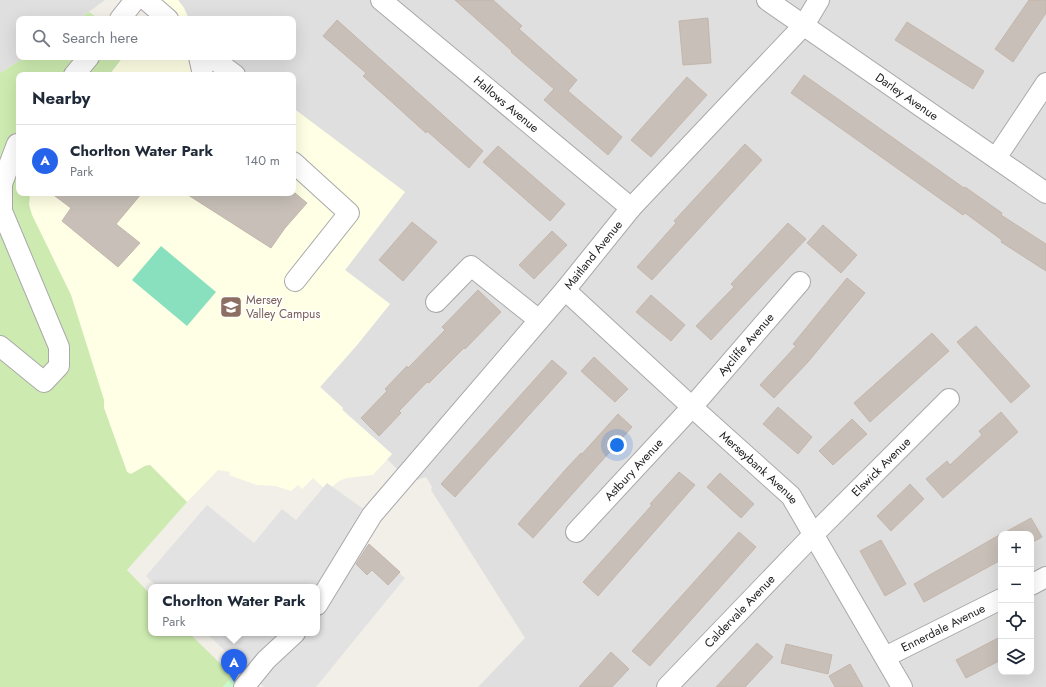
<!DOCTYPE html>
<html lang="en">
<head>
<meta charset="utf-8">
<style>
  :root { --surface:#fff; --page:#f2f2f3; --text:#1f2937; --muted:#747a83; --line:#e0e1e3; --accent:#2563eb }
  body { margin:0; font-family:Jost,sans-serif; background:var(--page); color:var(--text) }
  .controls { position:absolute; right:12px; bottom:12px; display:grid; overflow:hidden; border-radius:8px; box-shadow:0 4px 16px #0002 }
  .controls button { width:36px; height:36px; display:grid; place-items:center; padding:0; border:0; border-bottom:1px solid var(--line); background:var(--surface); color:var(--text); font:20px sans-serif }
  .you { position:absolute; left:617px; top:445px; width:14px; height:14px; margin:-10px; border:3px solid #fff; border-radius:50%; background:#1a73e8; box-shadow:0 0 0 6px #1a73e833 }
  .badge { display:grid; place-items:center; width:26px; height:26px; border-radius:50%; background:var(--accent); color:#fff; font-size:13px; font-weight:700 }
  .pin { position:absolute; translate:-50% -33px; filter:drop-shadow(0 1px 2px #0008) }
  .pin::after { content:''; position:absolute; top:21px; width:14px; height:12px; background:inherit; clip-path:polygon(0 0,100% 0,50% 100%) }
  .popup { position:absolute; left:148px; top:584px; width:172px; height:52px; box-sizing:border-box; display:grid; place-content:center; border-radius:8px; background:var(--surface); filter:drop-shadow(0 1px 3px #0005); font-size:13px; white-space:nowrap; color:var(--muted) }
  .popup b { font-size:15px; color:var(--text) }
  .popup::after { content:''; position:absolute; left:50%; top:100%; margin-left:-8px; border:8px solid transparent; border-top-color:var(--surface) }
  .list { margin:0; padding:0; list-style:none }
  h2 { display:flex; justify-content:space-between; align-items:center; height:52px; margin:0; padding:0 16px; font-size:17px }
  h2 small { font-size:13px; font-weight:400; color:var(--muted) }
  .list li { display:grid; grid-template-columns:26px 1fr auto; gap:12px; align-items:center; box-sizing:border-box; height:72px; padding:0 16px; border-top:1px solid var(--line) }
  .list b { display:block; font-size:15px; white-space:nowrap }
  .list p { margin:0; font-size:13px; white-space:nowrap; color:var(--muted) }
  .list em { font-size:13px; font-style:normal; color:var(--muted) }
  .icon { flex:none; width:22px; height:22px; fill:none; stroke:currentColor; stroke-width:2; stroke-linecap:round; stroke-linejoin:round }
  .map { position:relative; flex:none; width:1046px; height:687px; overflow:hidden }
  .search { position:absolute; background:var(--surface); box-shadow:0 4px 16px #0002; left:16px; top:16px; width:280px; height:44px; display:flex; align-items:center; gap:10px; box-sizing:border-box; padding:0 14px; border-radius:8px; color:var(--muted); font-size:15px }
  .panel { position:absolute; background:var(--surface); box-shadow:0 4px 16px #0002; left:16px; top:72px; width:280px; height:124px; border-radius:8px }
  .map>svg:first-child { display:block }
  .residential { fill:#e0dfdf; fill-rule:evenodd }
  .education { fill:#ffffe5 }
  .grass { fill:#cdebb0 }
  .park { fill:#c8facc }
  .pitch { fill:#88e0be }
  .parking { fill:#e2e2e2 }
  .building { fill:#c7bfb8; stroke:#c4b6ab }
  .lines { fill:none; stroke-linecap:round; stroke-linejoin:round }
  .minor-casing { stroke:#a9a9a9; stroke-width:22 }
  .minor { stroke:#fff; stroke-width:20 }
  .labels { text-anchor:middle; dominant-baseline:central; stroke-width:3; stroke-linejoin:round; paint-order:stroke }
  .street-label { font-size:12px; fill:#222; stroke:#fff }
  .education-label { font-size:12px; fill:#785e54; stroke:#fff; text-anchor:start }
</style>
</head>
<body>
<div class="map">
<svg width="1046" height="687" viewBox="0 0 1046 687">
  <rect width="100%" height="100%" fill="#f2efe9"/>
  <path class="residential" d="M 0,0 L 105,0 L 79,19 L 19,19 L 19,57 L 25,57 L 0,73 Z
    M 178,0 L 1046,0 L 1046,687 L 478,687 L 525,638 L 431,490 L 432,487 L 426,477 L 410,482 L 387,459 L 392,454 L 342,409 L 343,408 L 320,387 L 357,345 L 390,304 L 345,270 L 405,192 L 293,108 L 293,75 L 250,75 L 226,57 L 293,57 L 293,19 L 189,19 L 184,8 ZM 1001,534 L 1031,534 L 1031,672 L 1001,672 Z"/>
  <path class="education" d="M 163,0 L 178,0 L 184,8 L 189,19 L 149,19 Z
    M 123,57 L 226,57 L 250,75 L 109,75 Z
    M 293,108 L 405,192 L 345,270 L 390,304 L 357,345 L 320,387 L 343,408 L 342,410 L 392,454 L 373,475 L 347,478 L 339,481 L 327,491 L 313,478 L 302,489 L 298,485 L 291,491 L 276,486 L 257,485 L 229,475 L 230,472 L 218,470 L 187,502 L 150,465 L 145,466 L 131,474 L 127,472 L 104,408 L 104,400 L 71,295 L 32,215 L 29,205 L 30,193 L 293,193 Z"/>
  <path class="grass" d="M 89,12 L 99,19 L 79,19 Z
    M 25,57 L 123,57 L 109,75 L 19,75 L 19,193 L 30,193 L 29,205 L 32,215 L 71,295 L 104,400 L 104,408 L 127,472 L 131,474 L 145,466 L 150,465 L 187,502 L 127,570 L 151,595 L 151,633 L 189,633 L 233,676 L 223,687 L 0,687 L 0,73 Z"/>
  <path class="park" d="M 233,676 L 247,687 L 223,687 Z"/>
  <path class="pitch" d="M 161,246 L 216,292 L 187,326 L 132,280 Z"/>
  <path class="parking" d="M 327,483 L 372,515 L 364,543 L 405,578 L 316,687 L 264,687 L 206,633 L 317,633 L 317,587 L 157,587 L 146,576 L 207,505 L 254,543 L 282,509 L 296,520 Z"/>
  <path class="building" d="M 455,0 L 493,0 L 522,26 L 519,29 L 577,80 L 568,91 L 622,137 L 608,155 L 544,100 L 554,89 L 511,52 L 512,51 Z
    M 1029,0 L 1046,0 L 1046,13 L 1013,62 L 995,49 Z
    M 708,18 L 711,63 L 683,65 L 679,21 Z
    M 337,20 L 483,151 L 469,168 L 427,131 L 426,133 L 363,76 L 366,73 L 323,36 Z
    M 907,22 L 984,71 L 973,89 L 895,40 Z
    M 804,75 L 964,188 L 965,187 L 1002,213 L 1001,215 L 1046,244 L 1046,271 L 1001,242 L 1002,240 L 965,213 L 963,215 L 791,93 Z
    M 687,77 L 707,95 L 651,157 L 631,140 Z
    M 745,144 L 762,160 L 652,280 L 637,267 L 676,223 L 674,221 Z
    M 498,146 L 565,204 L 550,221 L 483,162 Z
    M 51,193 L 142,193 L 116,224 L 140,243 L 118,267 L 62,221 L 71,208 Z
    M 185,193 L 295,193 L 307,203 L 285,228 L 271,248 Z
    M 412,222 L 437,242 L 403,281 L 379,260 Z
    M 788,223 L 806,239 L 711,340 L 696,326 L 734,287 L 731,284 Z
    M 823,225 L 857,255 L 841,273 L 807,243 Z
    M 552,231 L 567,245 L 534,279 L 519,265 Z
    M 847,278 L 865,293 L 808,362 L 774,398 L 760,385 L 796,346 L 793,344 Z
    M 478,290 L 501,312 L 465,349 L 464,348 L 429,383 L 427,382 L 399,411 L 401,413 L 379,436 L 361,418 L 387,391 L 385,389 L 407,366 L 408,368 L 445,330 L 442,327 Z
    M 651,295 L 685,325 L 671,341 L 636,312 Z
    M 976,326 L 1030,386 L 1011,403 L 957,342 Z
    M 932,333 L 949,351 L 870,422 L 854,403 Z
    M 594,357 L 628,389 L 615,402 L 581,371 Z
    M 552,360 L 567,373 L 455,497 L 441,484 Z
    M 778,407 L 812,437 L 798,454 L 763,424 Z
    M 1001,412 L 1018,432 L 943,498 L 926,479 L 947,461 L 950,465 L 982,435 L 979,431 Z
    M 618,414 L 632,427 L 533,538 L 518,524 L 566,469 L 581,453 L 582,454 Z
    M 852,419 L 867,434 L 833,465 L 819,451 Z
    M 679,472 L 695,485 L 598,596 L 583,582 L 652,505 L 650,504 Z
    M 720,473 L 754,504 L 741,518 L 707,487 Z
    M 910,484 L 924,499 L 891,531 L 877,516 Z
    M 1031,518 L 1042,537 L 1031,543 L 1031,534 L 1002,534 Z
    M 739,532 L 756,547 L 650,666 L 632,651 Z
    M 1001,534 L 1001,560 L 924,602 L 914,584 Z
    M 881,540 L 906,584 L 885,596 L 860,551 Z
    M 369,544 L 400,572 L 388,585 L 372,570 L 367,575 L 356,564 Z
    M 998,638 L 1001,642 L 1001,660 L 966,678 L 956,660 Z
    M 757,643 L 773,657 L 745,687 L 716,687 Z
    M 786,644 L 832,655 L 828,674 L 781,663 Z
    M 611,652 L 629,669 L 612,687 L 579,687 Z
    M 850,664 L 863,687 L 835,687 L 829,676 Z"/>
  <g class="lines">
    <g class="minor-casing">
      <g id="minor">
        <path d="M 146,0 L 168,19"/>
        <path id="s1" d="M 381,0 L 631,208"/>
        <path id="s2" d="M 767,0 L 1046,193"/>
        <path d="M 120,19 L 135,0"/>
        <path d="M 199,57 L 203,75"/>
        <path d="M 211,57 L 235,75"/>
        <path d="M 74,75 L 89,57"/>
        <path d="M 996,158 L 1046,83"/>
        <path d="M 293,162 L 349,213 L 295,281"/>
        <path id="s3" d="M 565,290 L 692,407 L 791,496 L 902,687"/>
        <path d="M 436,302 L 471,266 L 539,320"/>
        <path d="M 0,346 L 44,382 L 59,366 L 59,347 L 2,211 L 2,184 L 17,144"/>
        <path id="s4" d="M 576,532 L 692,407 L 800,282"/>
        <path d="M 1031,585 L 1046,577"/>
        <path id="s5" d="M 317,605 L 372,515 L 565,290 L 631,208 L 804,25 L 819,0"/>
        <path id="s6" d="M 885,657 L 1001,599"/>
        <path d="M 244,687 L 266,660 L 295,633"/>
        <path id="s7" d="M 667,687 L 813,535 L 949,399"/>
      </g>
    </g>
    <use href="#minor" class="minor"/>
  </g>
  <defs>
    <g id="school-square" transform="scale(1.15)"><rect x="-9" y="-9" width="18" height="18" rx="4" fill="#8d6e63" stroke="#fff"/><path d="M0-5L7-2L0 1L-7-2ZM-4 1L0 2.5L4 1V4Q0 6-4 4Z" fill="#fff"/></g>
  </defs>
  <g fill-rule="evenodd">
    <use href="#school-square" x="231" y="307"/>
  </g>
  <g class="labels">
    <g class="street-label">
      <text stroke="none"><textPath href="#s2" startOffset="170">Darley Avenue</textPath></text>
      <text stroke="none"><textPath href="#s1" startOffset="163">Hallows Avenue</textPath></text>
      <text stroke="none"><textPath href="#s5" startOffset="447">Maitland Avenue</textPath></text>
      <text stroke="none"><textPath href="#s4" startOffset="253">Aycliffe Avenue</textPath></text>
      <text stroke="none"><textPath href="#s7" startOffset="307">Elswick Avenue</textPath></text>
      <text stroke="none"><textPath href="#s3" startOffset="263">Merseybank Avenue</textPath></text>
      <text stroke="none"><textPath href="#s4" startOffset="85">Astbury Avenue</textPath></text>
      <text stroke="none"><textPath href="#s7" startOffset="105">Caldervale Avenue</textPath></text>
      <text stroke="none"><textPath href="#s6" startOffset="65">Ennerdale Avenue</textPath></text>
    </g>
    <g class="education-label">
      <text x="246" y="300">Mersey<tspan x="246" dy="14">Valley Campus</tspan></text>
    </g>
  </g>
</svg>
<div class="controls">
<button>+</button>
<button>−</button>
<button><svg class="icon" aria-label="locate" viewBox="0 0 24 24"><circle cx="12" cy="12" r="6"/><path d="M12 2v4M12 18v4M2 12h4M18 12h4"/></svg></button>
<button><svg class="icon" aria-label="layers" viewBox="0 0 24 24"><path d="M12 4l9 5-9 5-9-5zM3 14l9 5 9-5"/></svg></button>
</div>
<div class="you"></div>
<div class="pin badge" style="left:234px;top:682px">A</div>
<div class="popup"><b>Chorlton Water Park</b>Park</div>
<div class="search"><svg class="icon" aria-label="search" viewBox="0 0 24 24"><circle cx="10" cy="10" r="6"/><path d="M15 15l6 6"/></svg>Search here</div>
<section class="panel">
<h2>Nearby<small></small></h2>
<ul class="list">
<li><span class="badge">A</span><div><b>Chorlton Water Park</b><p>Park</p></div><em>140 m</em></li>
</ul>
</section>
</div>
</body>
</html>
